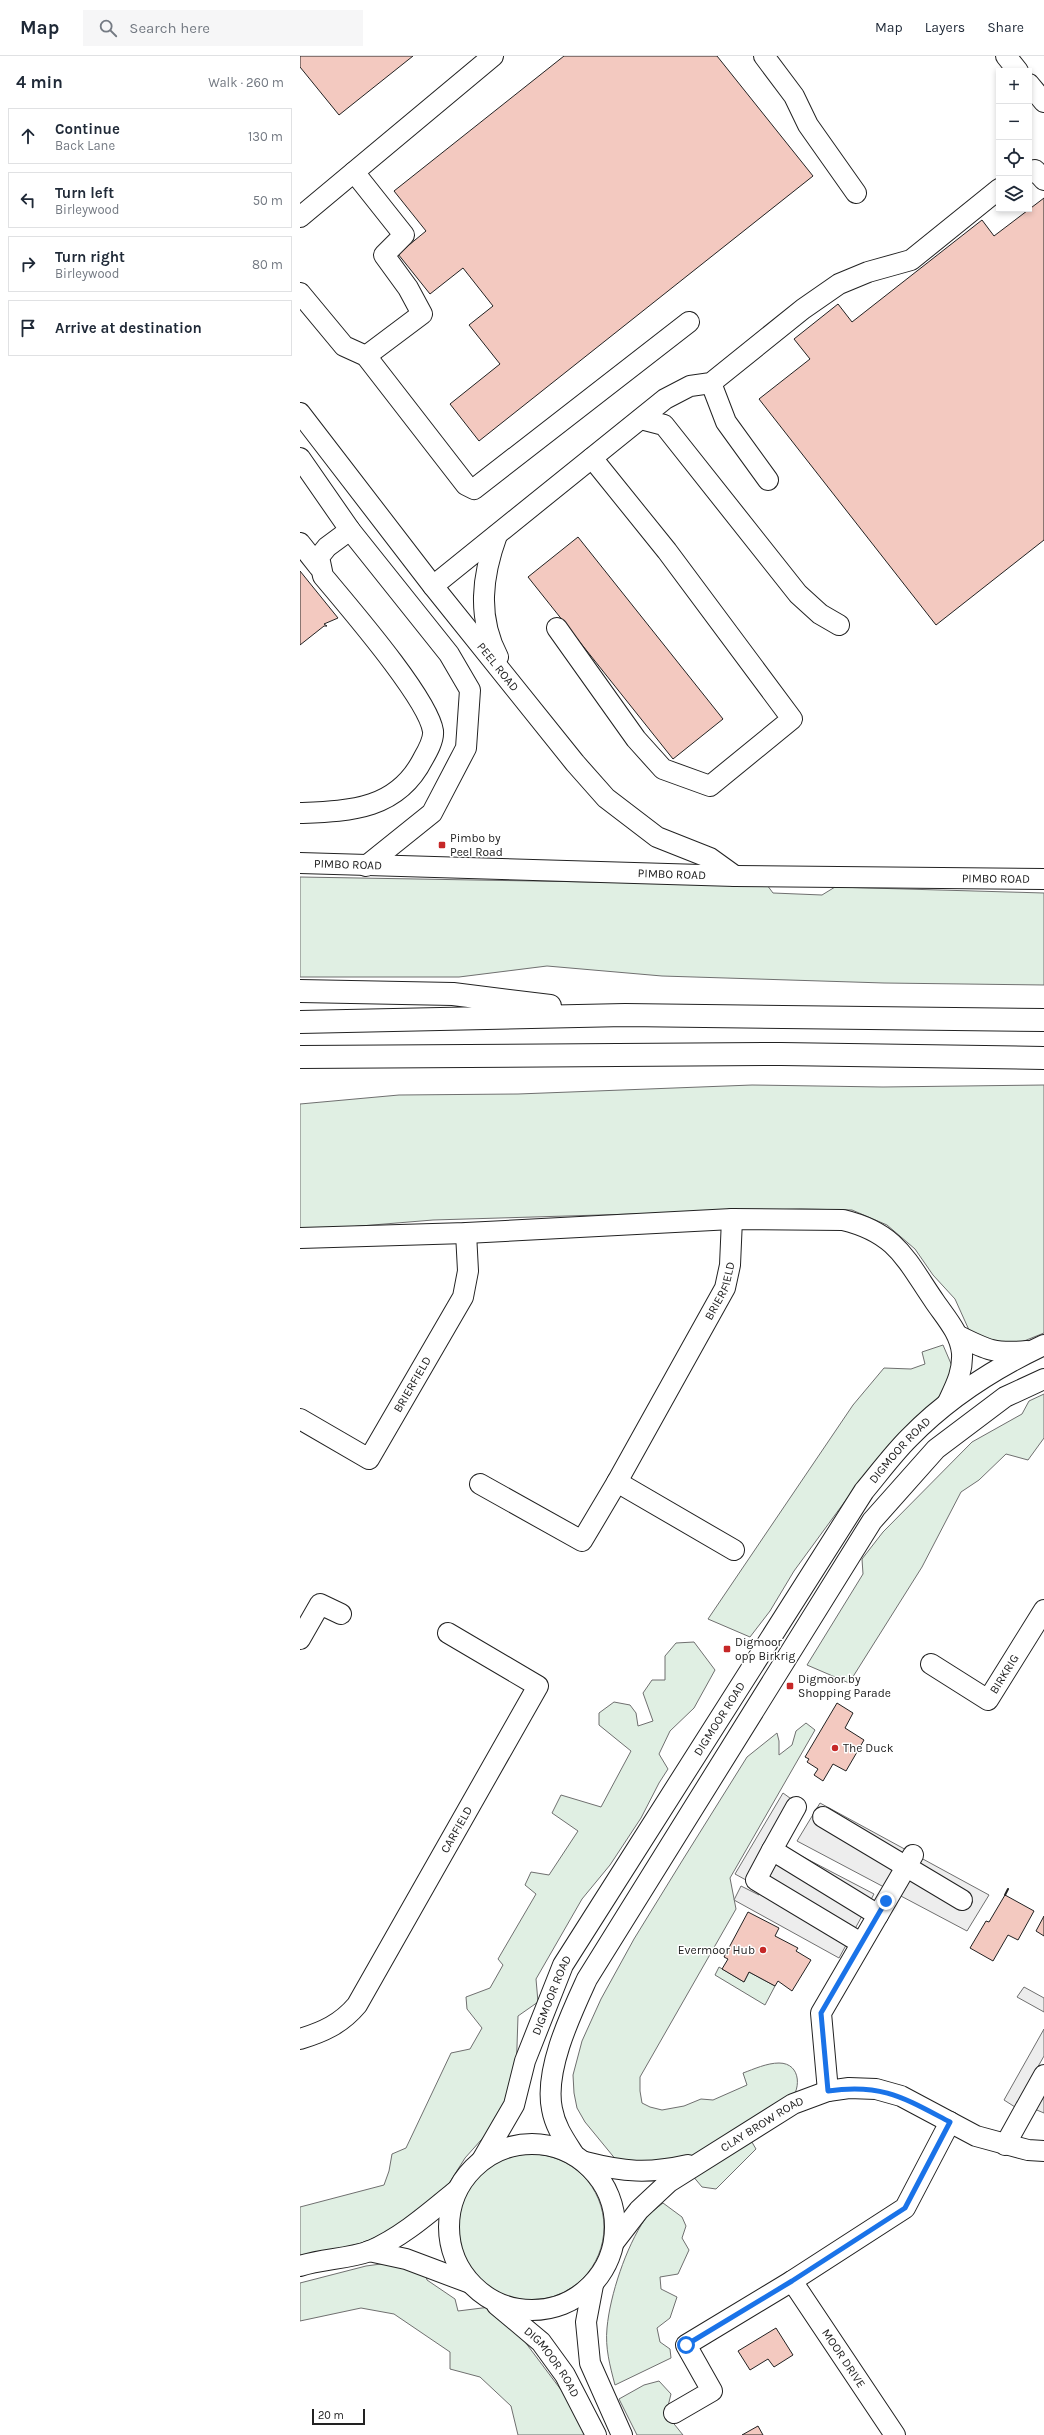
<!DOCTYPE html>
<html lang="en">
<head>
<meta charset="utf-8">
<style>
  :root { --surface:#fff; --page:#f6f6f7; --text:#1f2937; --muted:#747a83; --line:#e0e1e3 }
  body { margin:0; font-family:Karla,sans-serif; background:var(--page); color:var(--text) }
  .controls { position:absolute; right:12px; top:12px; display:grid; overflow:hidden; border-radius:0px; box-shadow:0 2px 6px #0003 }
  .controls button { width:36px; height:36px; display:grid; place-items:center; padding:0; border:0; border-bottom:1px solid var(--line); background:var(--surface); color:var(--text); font:20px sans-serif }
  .scale { position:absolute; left:12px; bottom:10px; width:53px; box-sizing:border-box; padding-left:4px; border:2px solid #222; border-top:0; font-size:11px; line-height:14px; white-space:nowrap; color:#222; -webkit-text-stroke:3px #fff; paint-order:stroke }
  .stop { position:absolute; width:12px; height:12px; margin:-9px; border:3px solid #1a73e8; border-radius:50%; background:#fff }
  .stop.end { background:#1a73e8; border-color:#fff; box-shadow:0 1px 4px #0008 }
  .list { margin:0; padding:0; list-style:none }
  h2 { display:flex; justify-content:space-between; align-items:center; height:52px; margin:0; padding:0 16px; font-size:17px }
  h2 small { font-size:13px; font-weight:400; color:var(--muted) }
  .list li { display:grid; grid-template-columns:26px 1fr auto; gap:12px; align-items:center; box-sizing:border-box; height:56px; margin:0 8px 8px; padding:0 8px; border:1px solid var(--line); border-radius:0px }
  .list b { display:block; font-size:15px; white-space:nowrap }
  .list p { margin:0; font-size:13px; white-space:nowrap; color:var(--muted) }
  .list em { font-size:13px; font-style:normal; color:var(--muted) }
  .icon { flex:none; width:22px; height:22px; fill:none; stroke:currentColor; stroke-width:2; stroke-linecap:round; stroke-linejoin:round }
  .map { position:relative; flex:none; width:744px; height:2379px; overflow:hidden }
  header { display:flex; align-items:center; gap:24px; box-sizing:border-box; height:56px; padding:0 20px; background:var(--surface); border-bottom:1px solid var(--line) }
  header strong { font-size:19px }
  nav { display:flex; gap:22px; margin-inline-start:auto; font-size:14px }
  .search { width:280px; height:36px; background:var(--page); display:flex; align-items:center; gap:10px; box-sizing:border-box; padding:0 14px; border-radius:0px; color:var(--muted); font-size:15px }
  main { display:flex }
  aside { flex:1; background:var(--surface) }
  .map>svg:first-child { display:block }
  .green { fill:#e0efe3; stroke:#6f6f6f }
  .parking { fill:#ededed; stroke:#6f6f6f }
  .building { fill:#f3c9c0; stroke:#222 }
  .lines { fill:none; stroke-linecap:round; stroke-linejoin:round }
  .minor-casing { stroke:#222; stroke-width:22 }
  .highway-casing { stroke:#222; stroke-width:24 }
  .minor { stroke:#fff; stroke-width:20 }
  .highway { stroke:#fff; stroke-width:22 }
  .wall { stroke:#222; stroke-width:2 }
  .route { stroke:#1a73e8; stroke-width:5 }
  .poi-dot { fill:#c62828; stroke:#fff; stroke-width:1.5 }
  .labels { text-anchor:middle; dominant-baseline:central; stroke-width:3; stroke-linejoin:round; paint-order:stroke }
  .street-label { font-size:12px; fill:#222; stroke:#fff }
  .poi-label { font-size:12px; fill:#222; stroke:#fff; text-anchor:start }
</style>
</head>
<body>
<header>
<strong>Map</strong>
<div class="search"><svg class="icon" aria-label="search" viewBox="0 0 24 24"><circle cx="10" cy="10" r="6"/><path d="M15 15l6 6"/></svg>Search here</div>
<nav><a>Map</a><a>Layers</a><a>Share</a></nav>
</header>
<main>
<aside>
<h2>4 min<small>Walk · 260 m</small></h2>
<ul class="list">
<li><svg class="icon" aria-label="ahead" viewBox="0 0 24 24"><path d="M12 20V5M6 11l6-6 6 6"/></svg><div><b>Continue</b><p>Back Lane</p></div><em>130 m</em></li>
<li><svg class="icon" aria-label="left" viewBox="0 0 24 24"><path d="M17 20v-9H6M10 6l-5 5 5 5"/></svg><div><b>Turn left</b><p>Birleywood</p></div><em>50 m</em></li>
<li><svg class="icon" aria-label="right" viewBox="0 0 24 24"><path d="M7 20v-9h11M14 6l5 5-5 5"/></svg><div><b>Turn right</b><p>Birleywood</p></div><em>80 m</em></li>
<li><svg class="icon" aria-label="arrive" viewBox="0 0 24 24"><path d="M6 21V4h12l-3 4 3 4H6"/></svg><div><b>Arrive at destination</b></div></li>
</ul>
</aside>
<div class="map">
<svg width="744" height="2379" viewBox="0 0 744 2379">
  <rect width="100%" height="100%" fill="#fff"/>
  <path class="green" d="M 0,821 L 467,829 L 473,837 L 522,839 L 535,831 L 744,837 L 744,929 L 584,927 L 362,920 L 247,910 L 159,921 L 0,921 Z
    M 452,1029 L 583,1031 L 744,1029 L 744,1277 L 719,1287 L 699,1289 L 685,1284 L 669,1274 L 655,1243 L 633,1219 L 615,1193 L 587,1169 L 552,1154 L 501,1153 L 133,1164 L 0,1175 L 0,1048 L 99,1039 L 218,1038 Z
    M 643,1289 L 652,1310 L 647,1335 L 554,1433 L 494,1515 L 470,1555 L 450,1581 L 408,1563 L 553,1349 L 584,1312 L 611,1313 L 625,1308 L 622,1296 Z
    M 744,1338 L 744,1382 L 728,1404 L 706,1398 L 679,1424 L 661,1436 L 622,1511 L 549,1627 L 507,1609 L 563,1518 L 562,1503 L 583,1476 L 672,1386 L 722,1358 L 729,1345 Z
    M 394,1586 L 415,1614 L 394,1652 L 370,1675 L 359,1698 L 368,1713 L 359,1727 L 341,1762 L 310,1809 L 282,1843 L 236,1923 L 238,1946 L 218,1960 L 216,2021 L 198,2065 L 165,2102 L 138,2145 L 87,2176 L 65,2186 L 0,2204 L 0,2151 L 84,2129 L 89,2115 L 92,2098 L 106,2092 L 151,1997 L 170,1993 L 182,1972 L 167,1953 L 166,1941 L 190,1932 L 203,1909 L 198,1903 L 236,1838 L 225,1829 L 231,1816 L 249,1819 L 278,1775 L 252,1757 L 261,1739 L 301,1751 L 331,1695 L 299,1669 L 299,1657 L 314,1646 L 330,1649 L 336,1657 L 338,1670 L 353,1665 L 343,1637 L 352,1624 L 365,1624 L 365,1600 L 376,1587 Z
    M 506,1667 L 515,1674 L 430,1822 L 436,1853 L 340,2021 L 340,2035 L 342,2047 L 350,2051 L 362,2054 L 384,2050 L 401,2043 L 413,2044 L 447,2029 L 443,2017 C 454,2013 467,2007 479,2007 C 502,2007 502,2036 487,2048 C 475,2058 457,2064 443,2071 L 456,2093 L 416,2133 L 402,2131 L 382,2107 L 317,2105 L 285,2066 L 277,2052 L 274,2037 L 273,2019 L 282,1985 L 301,1943 L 334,1883 L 382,1805 L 447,1701 L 477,1677 L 479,1685 L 479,1699 L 492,1689 L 496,1675 Z
    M 419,1911 L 444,1926 L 449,1916 L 475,1930 L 465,1949 L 415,1919 Z
    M158 2171a73 73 0 1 1 146 0a73 73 0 1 1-146 0Z
    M 363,2147 L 382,2161 L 386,2170 L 382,2182 L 389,2194 L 378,2218 L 360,2221 L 361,2233 L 377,2241 L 370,2262 L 357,2272 L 360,2286 L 370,2293 L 371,2302 L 315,2329 C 310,2310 305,2292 307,2272 C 310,2239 326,2191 345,2163 C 349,2157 357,2152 363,2147 Z
    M 103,2205 L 124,2213 L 127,2224 L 155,2243 L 158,2255 L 198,2250 L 295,2379 L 218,2379 L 211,2350 L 180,2321 L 150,2313 L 150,2296 L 94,2258 L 61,2252 L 0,2265 L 0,2227 L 66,2210 Z
    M 359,2325 L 371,2338 L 366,2358 L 383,2379 L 337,2379 L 319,2343 L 344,2329 Z"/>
  <path class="parking" d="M 483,1737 L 494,1745 L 446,1824 L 435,1818 Z
    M 520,1747 L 689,1839 L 667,1875 L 497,1785 Z
    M 484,1791 L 574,1838 L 539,1902 L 434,1844 L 441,1830 L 459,1839 Z
    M 724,1931 L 744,1942 L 744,1956 L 717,1941 Z
    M 744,1973 L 744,2000 L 715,2051 L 704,2044 Z
    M 744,2030 L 744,2057 L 732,2052 Z"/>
  <path class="building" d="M 0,0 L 113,0 L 39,59 L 0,11 Z
    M 264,0 L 417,0 L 513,120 L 179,385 L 150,348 L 200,308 L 169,269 L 193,250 L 163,212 L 130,238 L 98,198 L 126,175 L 94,135 Z
    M 744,142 L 744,484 L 636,569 L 459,343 L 510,303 L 494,283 L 538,248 L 552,266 L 682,164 L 694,180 Z
    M 278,481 L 423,663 L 373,703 L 228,521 Z
    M 0,515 L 38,562 L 24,568 L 27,570 L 24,570 L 0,589 Z
    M 537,1647 L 553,1657 L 545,1672 L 564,1684 L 546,1715 L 533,1708 L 523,1725 L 514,1719 L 518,1713 L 507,1706 L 509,1703 L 505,1701 Z
    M 705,1839 L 734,1855 L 718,1884 L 708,1879 L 693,1905 L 670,1892 L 686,1865 L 689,1866 Z
    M 448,1856 L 479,1872 L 475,1880 L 498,1892 L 496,1895 L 511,1904 L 492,1935 L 478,1925 L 475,1930 L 449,1916 L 444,1926 L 422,1913 L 428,1903 L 424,1901 Z
    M 744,1860 L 744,1880 L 736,1875 Z
    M 476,2272 L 493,2299 L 474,2311 L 468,2303 L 450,2314 L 438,2295 Z
    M 458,2370 L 463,2379 L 442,2379 Z"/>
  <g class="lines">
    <g class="minor-casing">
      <g id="minor">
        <path d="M 464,0 L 494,40 L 508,69 L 556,137"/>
        <path d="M 706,0 L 718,15"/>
        <path d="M 729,28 L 744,46"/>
        <path d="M 54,116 L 104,179 L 84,199 L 108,232 L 122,258 L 66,300"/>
        <path d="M 729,117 L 735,114 L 744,124"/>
        <path d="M 0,161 L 193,0"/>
        <path d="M 0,237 L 44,290 L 66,300 L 166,429 L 174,433 L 389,266"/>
        <path d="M 411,327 L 426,366 L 468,424"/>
        <path id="s1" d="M 0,357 L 133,530 L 275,707 L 306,742 L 357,781 L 410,802 L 435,820"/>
        <path d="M 341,363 L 364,369 L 498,538 L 520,558 L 539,569"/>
        <path d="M 0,402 L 50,474 L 149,598 L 170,634 L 166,692 L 132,757 L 66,810"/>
        <path d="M 197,479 C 182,520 177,561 198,601"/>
        <path d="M 0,487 L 19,511"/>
        <path d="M 133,530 L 365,343 L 390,330 L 411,327 L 503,253 L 539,228 L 568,216 L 611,204 L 699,133"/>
        <path d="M 257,572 L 336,683 L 363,713 L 410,730 L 492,663 L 367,495 L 292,402"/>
        <path d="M 0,757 C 50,755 97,754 123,703 C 127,696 134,684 133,675 C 128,642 47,549 23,520 L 19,501 L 27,491 L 50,474"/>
        <path id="s2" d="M 0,807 L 435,820 L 744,823"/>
        <path d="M 0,1182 L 166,1177 L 432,1163 L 543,1164 C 597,1177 606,1204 635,1246 C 646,1262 660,1277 662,1297 C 663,1316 656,1329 648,1346"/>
        <path d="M 659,1280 C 687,1294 695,1298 727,1295"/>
        <path id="s3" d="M 0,1363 L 69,1403 L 163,1241 L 168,1215 L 166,1177"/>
        <path d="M 317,1426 L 434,1494"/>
        <path id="s4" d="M 180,1428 L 282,1485 L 317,1426 L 425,1232 L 430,1209 L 432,1163"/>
        <path d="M 0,1583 L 20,1548 L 41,1558"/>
        <path id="s5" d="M 631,1608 L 688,1644 L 744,1554"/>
        <path d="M 523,1761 L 662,1844"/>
        <path d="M 472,1794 L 496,1751"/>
        <path d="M 561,1887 L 456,1824 L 472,1794 L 578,1859"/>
        <path id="s6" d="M 0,1983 C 23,1976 41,1968 57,1949 L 238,1630 L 148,1577"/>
        <path d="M 528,2035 L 521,1957 L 613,1799"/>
        <circle cx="232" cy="2171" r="83"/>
        <path d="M 705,2089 L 744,2019"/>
        <path d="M 273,2097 C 264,2083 255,2070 252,2053 C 244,2014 271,1958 287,1923 L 572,1465 L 636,1393 L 705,1341 L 744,1323"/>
        <path id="s7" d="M 182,2104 L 214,2049 L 225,2005 L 263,1909 L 564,1435 C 579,1417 593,1398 609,1382 C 647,1343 695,1312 744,1289"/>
        <path d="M 285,2106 C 324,2116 348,2118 388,2109"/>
        <path id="s8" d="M 315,2185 L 339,2154 L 369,2126 L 493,2048 L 528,2035 L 549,2032 L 576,2033 L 601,2040 L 676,2080 L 728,2094 L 744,2095"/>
        <path d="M 69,2195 L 106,2203 L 170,2227"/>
        <path d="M 0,2210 C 22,2203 48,2203 70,2195 C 102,2181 129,2157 156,2135"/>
        <path id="s9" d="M 492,2225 L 595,2379"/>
        <path d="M 293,2229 L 286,2266 L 290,2307 L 322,2379"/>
        <path id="s10" d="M 197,2249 L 241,2286 L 265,2319 L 296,2379"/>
        <path d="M 374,2357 L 412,2335 L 386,2289 L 492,2225 L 605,2152 L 650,2066"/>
      </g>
    </g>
    <g class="highway-casing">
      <path id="highway" d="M 0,935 L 153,938 L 250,950
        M 0,966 L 325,959 L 744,964
        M 0,1001 L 481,998 L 744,1002"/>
    </g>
    <use href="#minor" class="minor"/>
    <use href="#highway" class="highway"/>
    <path class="wall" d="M 705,1839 L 708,1833"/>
  </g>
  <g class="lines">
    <path class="route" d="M 386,2289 L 492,2225 L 605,2152 L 650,2066 C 604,2042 582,2027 528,2035 L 521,1957 L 586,1845"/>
  </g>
  <g class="poi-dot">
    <rect x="138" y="785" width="8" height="8" rx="2"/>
    <rect x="423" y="1589" width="8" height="8" rx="2"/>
    <rect x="486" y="1626" width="8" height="8" rx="2"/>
    <circle cx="535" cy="1692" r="4"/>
    <circle cx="463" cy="1894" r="4"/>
  </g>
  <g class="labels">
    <g class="street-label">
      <text stroke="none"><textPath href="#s1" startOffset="322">PEEL ROAD</textPath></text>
      <text stroke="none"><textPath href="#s2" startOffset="48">PIMBO ROAD</textPath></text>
      <text stroke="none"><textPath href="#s2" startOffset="372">PIMBO ROAD</textPath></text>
      <text stroke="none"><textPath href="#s2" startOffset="696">PIMBO ROAD</textPath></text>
      <text stroke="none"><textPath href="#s4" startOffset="403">BRIERFIELD</textPath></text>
      <text stroke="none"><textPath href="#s3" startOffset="166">BRIERFIELD</textPath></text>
      <text stroke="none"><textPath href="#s7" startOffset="828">DIGMOOR ROAD</textPath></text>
      <text stroke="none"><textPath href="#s5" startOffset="98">BIRKRIG</textPath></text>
      <text stroke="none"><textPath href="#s7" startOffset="504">DIGMOOR ROAD</textPath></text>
      <text stroke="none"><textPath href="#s6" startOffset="269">CARFIELD</textPath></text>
      <text stroke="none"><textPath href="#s7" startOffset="180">DIGMOOR ROAD</textPath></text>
      <text stroke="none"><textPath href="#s8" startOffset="190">CLAY BROW ROAD</textPath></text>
      <text stroke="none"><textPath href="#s9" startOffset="93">MOOR DRIVE</textPath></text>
      <text stroke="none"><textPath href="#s10" startOffset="80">DIGMOOR ROAD</textPath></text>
    </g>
    <g class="poi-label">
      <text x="150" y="782">Pimbo by<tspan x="150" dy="14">Peel Road</tspan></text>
      <text x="435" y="1586">Digmoor<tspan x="435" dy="14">opp Birkrig</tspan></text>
      <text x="498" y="1623">Digmoor by<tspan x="498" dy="14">Shopping Parade</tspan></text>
      <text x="543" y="1692">The Duck</text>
      <text x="455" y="1894" text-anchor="end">Evermoor Hub</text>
    </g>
  </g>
</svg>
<div class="controls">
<button>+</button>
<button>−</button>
<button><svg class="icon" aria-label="locate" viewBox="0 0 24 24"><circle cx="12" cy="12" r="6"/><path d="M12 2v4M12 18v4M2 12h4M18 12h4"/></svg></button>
<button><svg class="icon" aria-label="layers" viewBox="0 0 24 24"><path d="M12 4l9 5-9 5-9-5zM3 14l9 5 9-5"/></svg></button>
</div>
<div class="scale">20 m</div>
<div class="stop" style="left:386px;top:2289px"></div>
<div class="stop end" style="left:586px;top:1845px"></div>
</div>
</main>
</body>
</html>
